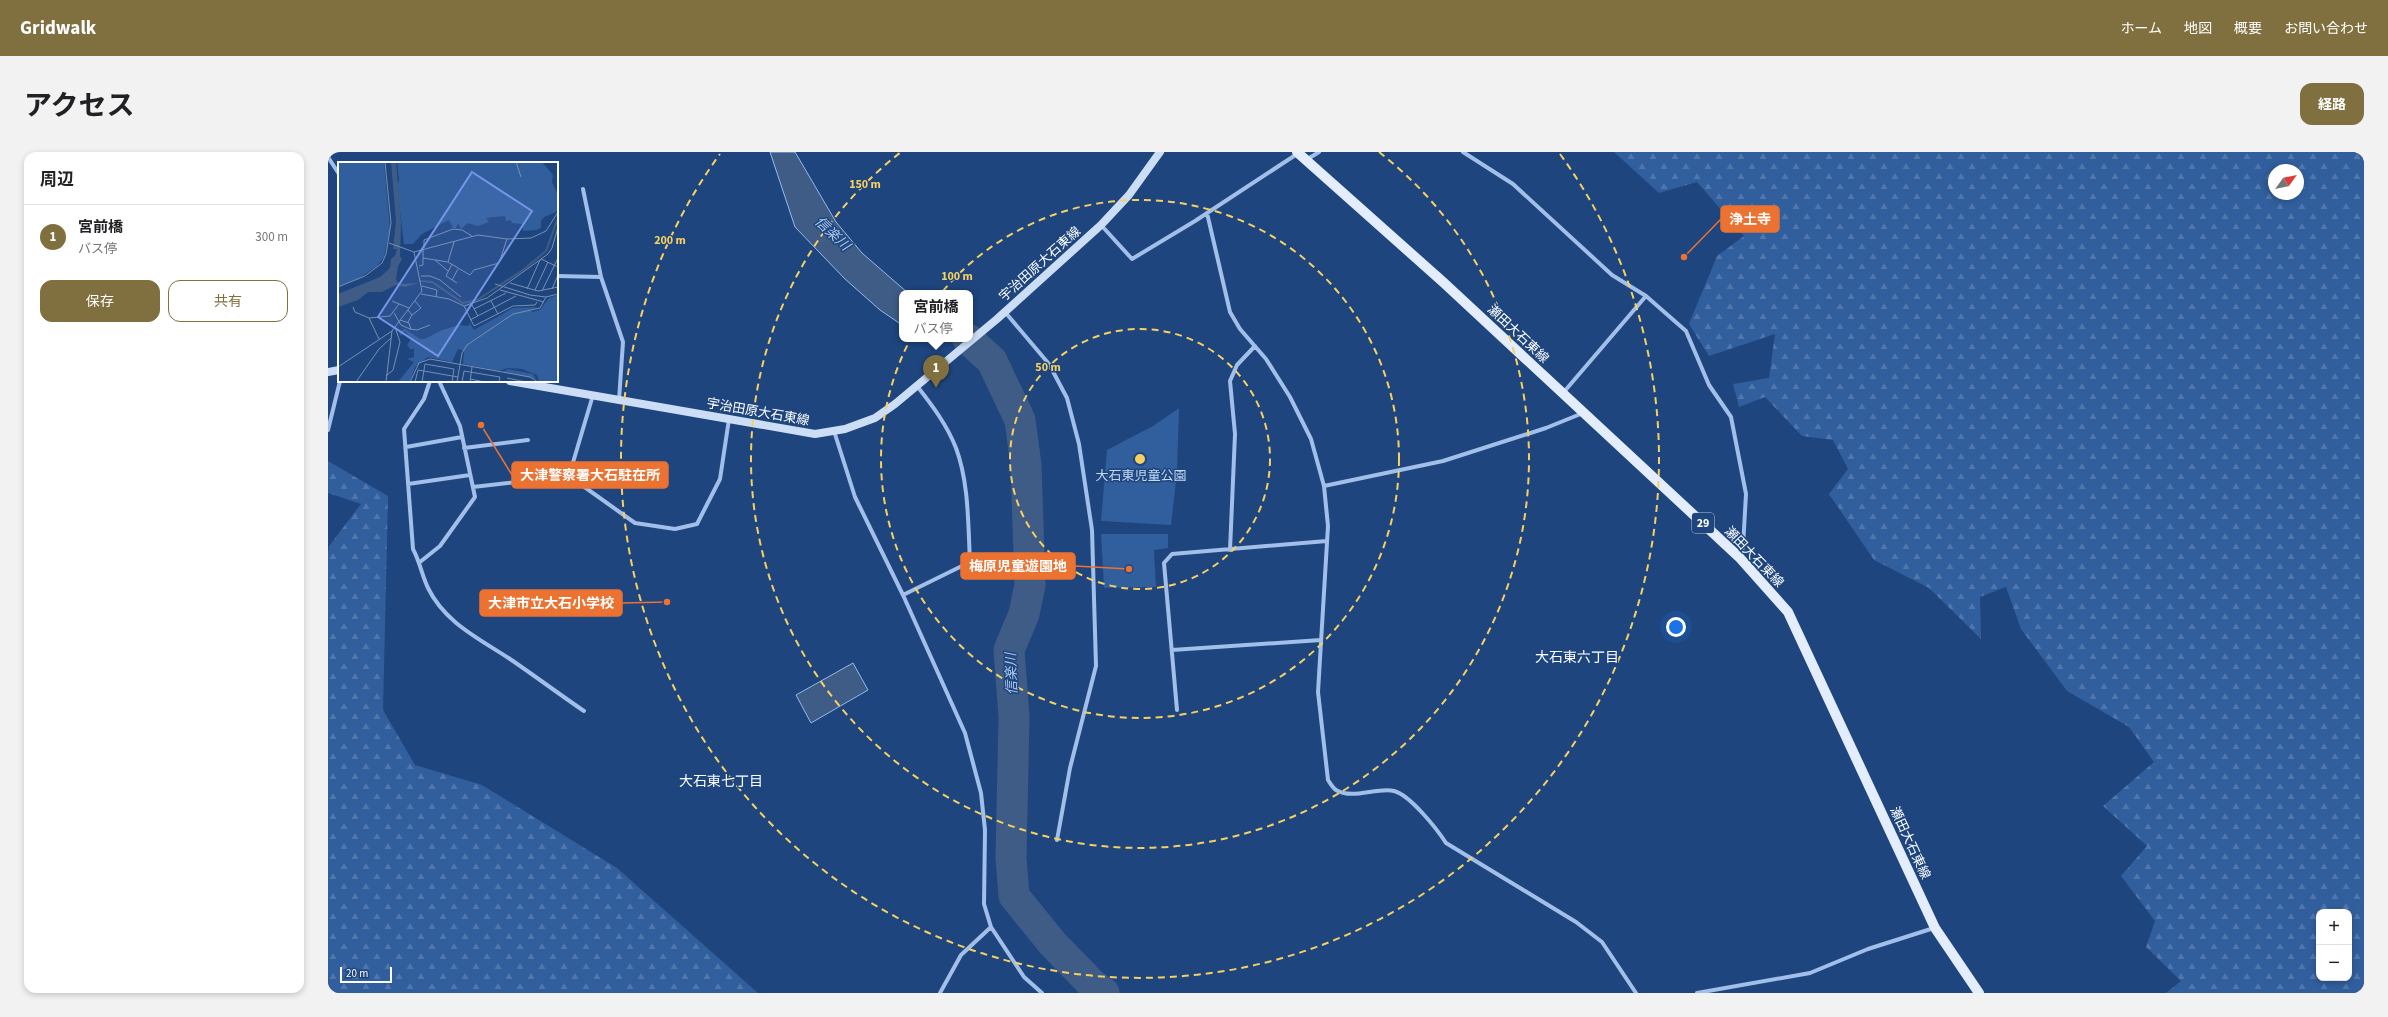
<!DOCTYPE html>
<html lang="ja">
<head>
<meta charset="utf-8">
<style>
  :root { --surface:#fff; --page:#f2f2f2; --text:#202124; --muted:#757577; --line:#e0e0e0; --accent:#80703f }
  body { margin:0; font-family:"Source Sans 3","Noto Sans JP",sans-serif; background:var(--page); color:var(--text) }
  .controls { position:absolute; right:12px; bottom:12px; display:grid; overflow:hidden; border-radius:8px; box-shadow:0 2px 6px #0003 }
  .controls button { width:36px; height:36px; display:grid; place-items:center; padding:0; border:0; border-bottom:1px solid var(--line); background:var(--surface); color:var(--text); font:20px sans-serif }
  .compass { position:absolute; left:1940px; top:12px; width:36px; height:36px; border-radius:50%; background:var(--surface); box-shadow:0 2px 6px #0003; rotate:57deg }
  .scale { position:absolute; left:12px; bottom:10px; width:52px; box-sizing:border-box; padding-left:4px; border:2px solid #fff; border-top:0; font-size:11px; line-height:14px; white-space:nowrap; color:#fff; -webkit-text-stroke:3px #1e457e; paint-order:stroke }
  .you { position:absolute; left:1348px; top:475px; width:14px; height:14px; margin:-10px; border:3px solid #fff; border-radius:50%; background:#1a73e8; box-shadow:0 0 0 6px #1a73e833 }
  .badge { display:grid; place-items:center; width:26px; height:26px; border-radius:50%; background:var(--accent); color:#fff; font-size:13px; font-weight:700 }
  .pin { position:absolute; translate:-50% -33px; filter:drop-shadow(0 1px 2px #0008) }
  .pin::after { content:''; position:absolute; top:21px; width:14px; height:12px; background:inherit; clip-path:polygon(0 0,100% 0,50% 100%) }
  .popup { position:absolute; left:571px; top:138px; width:74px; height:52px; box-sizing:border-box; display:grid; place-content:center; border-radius:8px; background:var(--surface); filter:drop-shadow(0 1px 3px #0005); font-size:13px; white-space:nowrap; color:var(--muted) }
  .popup b { font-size:15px; color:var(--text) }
  .popup::after { content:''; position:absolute; left:50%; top:100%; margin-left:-8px; border:8px solid transparent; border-top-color:var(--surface) }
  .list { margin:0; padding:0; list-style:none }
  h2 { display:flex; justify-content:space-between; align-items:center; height:52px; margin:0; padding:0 16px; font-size:17px }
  h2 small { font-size:13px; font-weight:400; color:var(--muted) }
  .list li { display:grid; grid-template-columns:26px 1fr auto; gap:12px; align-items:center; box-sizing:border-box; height:64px; padding:0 16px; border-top:1px solid var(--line) }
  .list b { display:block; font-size:15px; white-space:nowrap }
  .list p { margin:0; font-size:13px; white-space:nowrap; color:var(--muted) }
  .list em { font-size:13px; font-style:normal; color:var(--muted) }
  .actions { display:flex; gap:8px; padding:12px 16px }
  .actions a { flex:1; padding:9px 0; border:1px solid var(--accent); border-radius:12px; text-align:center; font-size:14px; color:var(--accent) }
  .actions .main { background:var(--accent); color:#fff }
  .map { position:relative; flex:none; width:2036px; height:841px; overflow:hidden; border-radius:12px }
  header { display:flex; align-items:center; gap:24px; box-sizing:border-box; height:56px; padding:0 20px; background:var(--accent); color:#fff }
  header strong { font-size:19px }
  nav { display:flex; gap:22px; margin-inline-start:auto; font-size:14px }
  .intro { display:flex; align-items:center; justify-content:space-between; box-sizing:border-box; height:96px; padding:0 24px }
  h1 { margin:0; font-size:28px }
  .button { padding:10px 18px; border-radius:12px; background:var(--accent); color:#fff; font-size:14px; font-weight:700 }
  main { display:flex; gap:24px; padding:0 24px }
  aside { flex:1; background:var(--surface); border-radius:12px; box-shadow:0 2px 6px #0003 }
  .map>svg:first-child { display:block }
  .forest { fill:url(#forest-firs); fill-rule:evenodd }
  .park { fill:#315e9c }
  .water { fill:#3f5c86; stroke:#95b9e9 }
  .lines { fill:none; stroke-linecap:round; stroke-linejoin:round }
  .river { stroke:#3f5c86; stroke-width:31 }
  .street { stroke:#a1bfe8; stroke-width:4 }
  .secondary { stroke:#ccddf6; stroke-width:8 }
  .primary { stroke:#e3edfd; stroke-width:10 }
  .ring { fill:none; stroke:#f6d061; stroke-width:2; stroke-dasharray:7 5 }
  .labels { text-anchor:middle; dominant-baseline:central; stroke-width:3; stroke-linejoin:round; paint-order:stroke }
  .shield { fill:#1e457e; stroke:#bcc7d8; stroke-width:1 }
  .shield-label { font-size:12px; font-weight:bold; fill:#fff }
  .street-label { font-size:13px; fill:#fff; stroke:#1e457e }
  .park-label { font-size:13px; fill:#c5daf6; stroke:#1e457e }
  .water-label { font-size:14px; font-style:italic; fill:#adc9ef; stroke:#1e457e }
  .neighbourhood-label { font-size:14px; fill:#fff; stroke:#1e457e }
  .inset-river { fill:none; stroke:#3f5c86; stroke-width:2 }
  .inset-road { fill:none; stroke:#788fb2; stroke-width:1 }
  .view { fill:#7795e8; fill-opacity:0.15; stroke:#7795e8; stroke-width:2 }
  .inset-edge { fill:none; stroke:#fff; stroke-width:2 }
  .centre { fill:#f6d061; stroke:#1e457e; stroke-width:2 }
  .ring-label { font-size:12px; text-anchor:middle; font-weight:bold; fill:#f6d061; stroke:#1e457e; stroke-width:3; stroke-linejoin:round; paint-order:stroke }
  .leader { fill:none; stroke:#eb7230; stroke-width:1.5 }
  .callout-dot { fill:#eb7230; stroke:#1e457e; stroke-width:1.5 }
  .callout { fill:#eb7230; stroke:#eb7230; stroke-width:1.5 }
  .callout-label { font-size:14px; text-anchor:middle; font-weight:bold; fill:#fff }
</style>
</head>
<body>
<header>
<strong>Gridwalk</strong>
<nav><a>ホーム</a><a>地図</a><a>概要</a><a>お問い合わせ</a></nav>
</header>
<div class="intro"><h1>アクセス</h1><a class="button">経路</a></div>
<main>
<aside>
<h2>周辺<small></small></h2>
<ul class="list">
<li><span class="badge">1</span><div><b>宮前橋</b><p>バス停</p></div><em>300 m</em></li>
</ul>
<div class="actions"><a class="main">保存</a><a>共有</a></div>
</aside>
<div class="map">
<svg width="2036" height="841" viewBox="0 0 2036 841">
  <defs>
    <pattern id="forest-firs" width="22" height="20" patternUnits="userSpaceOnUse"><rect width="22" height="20" fill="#315e9c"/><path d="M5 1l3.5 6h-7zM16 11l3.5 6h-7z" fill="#5076ab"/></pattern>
  </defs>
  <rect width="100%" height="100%" fill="#1e457e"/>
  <path class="forest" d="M 1286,0 L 2036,0 L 2036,841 L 1838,841 L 1853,829 L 1818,795 L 1827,769 L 1793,724 L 1819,694 L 1775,654 L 1826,610 L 1801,575 L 1739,539 L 1693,477 L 1678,435 L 1652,445 L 1653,487 L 1601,436 L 1546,408 L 1501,342 L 1520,317 L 1505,288 L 1474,284 L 1437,245 L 1411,255 L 1405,232 L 1441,226 L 1447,182 L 1381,204 L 1361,172 L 1389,104 L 1416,84 L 1369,30 L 1331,41 ZM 1946,18 L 1970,18 L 1970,42 L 1946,42 ZM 1991,760 L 2021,760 L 2021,826 L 1991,826 Z
    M 0,309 L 60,344 L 55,558 L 87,613 L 154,633 L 289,716 L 430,841 L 0,841 L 0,401 L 1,394 L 33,352 L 0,341 Z"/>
  <path class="park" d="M 851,256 L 849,321 L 843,373 L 773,369 L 779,298 L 825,274 Z
    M 773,382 L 840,382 L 840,396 L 826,398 L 828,435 L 776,436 Z"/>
  <path class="water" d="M 442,0 L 467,0 L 508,70 L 534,101 L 580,141 L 574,141 L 574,173 L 552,158 L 517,127 L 467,75 Z
    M 525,511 L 540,538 L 483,571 L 468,543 Z"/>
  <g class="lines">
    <path class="river" d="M 640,187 L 664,209 L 692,268 L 698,313 L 702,433 L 696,462 L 681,498 L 686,565 L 683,706 L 686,744 L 725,792 L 764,832 L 776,841"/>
    <path class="street" d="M 1135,0 L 1185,32 L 1284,123 L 1318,144 L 1358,179 L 1381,233 L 1403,265 L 1418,342 L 1415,395 L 1412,404
      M 0,5 L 11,22
      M 978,8 L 991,0
      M 255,37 L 273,125 L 295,190 L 291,248
      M 879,61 L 902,160 L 912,177 L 938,207 L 962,245 L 983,287 L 996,334 L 1000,374 L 990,540 L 1000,628 C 1002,631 1005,636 1008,638 C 1024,648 1049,635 1066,639 C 1082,643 1109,677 1118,691 L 1248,770 L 1274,790 L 1308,841
      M 773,73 L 804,107 L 867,69 L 969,2
      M 229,124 L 273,125
      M 677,160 L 721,212 L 739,246 L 751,292 L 764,378 L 768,514 L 742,616 L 729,688
      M 102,229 L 96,247 L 76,277 L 85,397 C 92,410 94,424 100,436 C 117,471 152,487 182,507 C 207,524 231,542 256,559
      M 1235,241 L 1318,144
      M 0,278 L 12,229
      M 506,279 L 527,345 L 575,443 L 637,581 L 653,641 L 657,678 L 656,752 L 663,775 L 696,825 L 714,841
      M 78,295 L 134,285
      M 136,296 L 200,288
      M 241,324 L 307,371 L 347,377 L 369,372 L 392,327 L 401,267
      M 80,332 L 142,323
      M 996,334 L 1115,309 L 1218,276 L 1255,261
      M 145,335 L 241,324 L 265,243
      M 902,398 L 907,282 L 902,229 L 909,213 L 927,194
      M 92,410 L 112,394 L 147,345 L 132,274 L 111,229
      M 575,443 L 642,410 C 640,372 641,331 628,296 C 619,273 604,253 589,234
      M 844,498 L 993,488
      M 849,558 L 836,411 L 844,402 L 999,389
      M 612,841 L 633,803 L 663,775
      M 1369,841 L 1482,821 L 1540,797 L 1606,776"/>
    <path class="secondary" d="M 0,220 L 11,218
      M 182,229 L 487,282 L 517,277 L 547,266 L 567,252 L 669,167 L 773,73 L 801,43 L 832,0"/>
    <path class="primary" d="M 969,0 L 1115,130 L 1411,405 L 1460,460 L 1607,776 L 1651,841"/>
  </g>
  <g class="ring">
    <circle cx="812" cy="307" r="130"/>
    <circle cx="812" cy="307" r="259"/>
    <path d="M1051 0A389 389 0 1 1 573 0"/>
    <path d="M1232 2A519 519 0 1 1 392 2"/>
  </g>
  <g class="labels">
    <rect class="shield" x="1364" y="361" width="22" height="20" rx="3"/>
    <g class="shield-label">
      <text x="1375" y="371">29</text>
    </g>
    <g class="street-label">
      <text transform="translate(712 112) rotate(-42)">宇治田原大石東線</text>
      <text transform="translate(1190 182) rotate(43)">瀬田大石東線</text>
      <text transform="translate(430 260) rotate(10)">宇治田原大石東線</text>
      <text transform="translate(1426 405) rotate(46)">瀬田大石東線</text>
      <text transform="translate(1582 691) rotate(65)">瀬田大石東線</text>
    </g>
    <g class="park-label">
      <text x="813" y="324">大石東児童公園</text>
    </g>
    <g class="water-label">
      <text transform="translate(504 82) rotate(43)">信楽川</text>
      <text transform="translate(684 522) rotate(-92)">信楽川</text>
    </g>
    <g class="neighbourhood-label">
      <text x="1249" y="506">大石東六丁目</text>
      <text x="393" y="630">大石東七丁目</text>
    </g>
  </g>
  <g transform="translate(10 10)">
    <rect width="220" height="220" fill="#1e457e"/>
    <path d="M 0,0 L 46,0 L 52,66 L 46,95 L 39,104 L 20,117 L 0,125 ZM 59,0 L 204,0 L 215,13 L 214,20 L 220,33 L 220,46 L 218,50 L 206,55 L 203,59 L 203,66 L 198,68 L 185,69 L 184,62 L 174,61 L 173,58 L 168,59 L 167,54 L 148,56 L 151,60 L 140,64 L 130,61 L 123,67 L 120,61 L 118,66 L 115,66 L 111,58 L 84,72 L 75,82 L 66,82 L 59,25 L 61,18 ZM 220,133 L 220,220 L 201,220 L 199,213 L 184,207 L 170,206 L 161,209 L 125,202 L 126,189 L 120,187 L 114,200 L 90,195 L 77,205 L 72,220 L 60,220 L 76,200 L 69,197 L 76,195 L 76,186 L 73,188 L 69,183 L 73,177 L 67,169 L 63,174 L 61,170 L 67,167 L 82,177 L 87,177 L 104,168 L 121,163 L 131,164 L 131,160 L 136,168 L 175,146 L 199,145 L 193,148 L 194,150 L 202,148 L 211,136 Z" fill="#315e9c"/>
    <path d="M 170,207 L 195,212 L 198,217 L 165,210 Z" fill="#315e9c"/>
    <path d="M 53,0 L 58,0 L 63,61 L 62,94 L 64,97 L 60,104 L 58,118 L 62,122 L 80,121 L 67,125 L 58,123 L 44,130 L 30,130 L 20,138 L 0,145 L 0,132 L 42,115 L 52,106 L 53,97 L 57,94 L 59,87 L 55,87 L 58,59 Z" fill="#3f5c86"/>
    <path class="inset-river" d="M 81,119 L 94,120 L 125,141 L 139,138 L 185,108 L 208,89 L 220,56"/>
    <path class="inset-road" d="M 178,0 L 183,15M 51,81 L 76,90M 86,86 L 86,78 L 115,67 L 124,68 L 134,74M 76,90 L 140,73 L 169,77 L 193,76 L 208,69 L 220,50M 85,96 L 110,100 L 132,113 L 136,108 L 161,101 L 169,77M 203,97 L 220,105M 97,98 L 110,109M 110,100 L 116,80M 114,102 L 108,114 L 119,121M 81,104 L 85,103 L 85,88M 83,114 L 92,114 L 102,118 L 123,135M 114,118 L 120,107M 172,121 L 200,129 L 220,125M 157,122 L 192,133 L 208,135 L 220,132M 84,124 L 99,128 L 98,135M 0,125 L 27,114 L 44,101 L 48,92 L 53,61 L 47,0M 189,127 L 202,98M 214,127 L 220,113M 162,128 L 206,140M 197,128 L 210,100M 204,129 L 220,96M 83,132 L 111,137 L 126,144 L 149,136 L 210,92 L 214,86 L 220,65M 54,139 L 71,146M 153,139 L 160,152M 134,143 L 140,154M 126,144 L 136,164 L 175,144 L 197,143 L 199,140M 15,145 L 17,150 L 31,156 L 41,177M 136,147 L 168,131M 70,148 L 74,153 L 70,160M 56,151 L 63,163 L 72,167 L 79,168 L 92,163M 74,153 L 83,146 L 77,139M 31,156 L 52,154 L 61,142M 62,158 L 71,161 L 73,168M 132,158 L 178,134M 0,205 L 54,169M 48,214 L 55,208 L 62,180 L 57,165M 169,216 L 188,220M 132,217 L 147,220M 18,220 L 41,187 L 53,176M 48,220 L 54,169 L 84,129 L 76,90M 72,220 L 81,201 L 92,197 L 192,215 L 200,220M 77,220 L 80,208 L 120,215M 84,220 L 87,202 L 116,207 L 114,220M 119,220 L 124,191 L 129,183 L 175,152 L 202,146 L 208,135M 124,220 L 126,209 L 162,215 L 161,220M 132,220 L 134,205"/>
    <path class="view" d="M 134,10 L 194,49 L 100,194 L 40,155 Z"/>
    <rect width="220" height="220" class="inset-edge"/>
  </g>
  <circle cx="812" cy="307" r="6" class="centre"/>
  <g class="ring-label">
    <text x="537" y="36">150 m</text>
    <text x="342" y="92">200 m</text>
    <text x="629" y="128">100 m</text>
    <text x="720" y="219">50 m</text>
  </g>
  <path class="leader" d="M1356 105L1393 67M153 273L184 323M801 417L747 414M339 450L294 451"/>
  <g class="callout-dot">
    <circle cx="1356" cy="105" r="4"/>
    <circle cx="153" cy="273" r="4"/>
    <circle cx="801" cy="417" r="4"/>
    <circle cx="339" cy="450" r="4"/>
  </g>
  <g class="callout">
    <rect x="1393" y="54" width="58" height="26" rx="4"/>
    <rect x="184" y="310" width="156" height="26" rx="4"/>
    <rect x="633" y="401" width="114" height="26" rx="4"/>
    <rect x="152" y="438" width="142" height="26" rx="4"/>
  </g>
  <g class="callout-label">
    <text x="1422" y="72">浄土寺</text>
    <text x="262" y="328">大津警察署大石駐在所</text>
    <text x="690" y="419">梅原児童遊園地</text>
    <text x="223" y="456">大津市立大石小学校</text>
  </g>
</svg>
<div class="controls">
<button>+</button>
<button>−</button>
</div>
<svg class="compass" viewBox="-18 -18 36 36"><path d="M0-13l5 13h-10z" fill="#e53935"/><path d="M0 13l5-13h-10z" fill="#757577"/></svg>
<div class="scale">20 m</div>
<div class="you"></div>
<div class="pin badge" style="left:608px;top:236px">1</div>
<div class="popup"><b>宮前橋</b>バス停</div>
</div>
</main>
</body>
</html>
